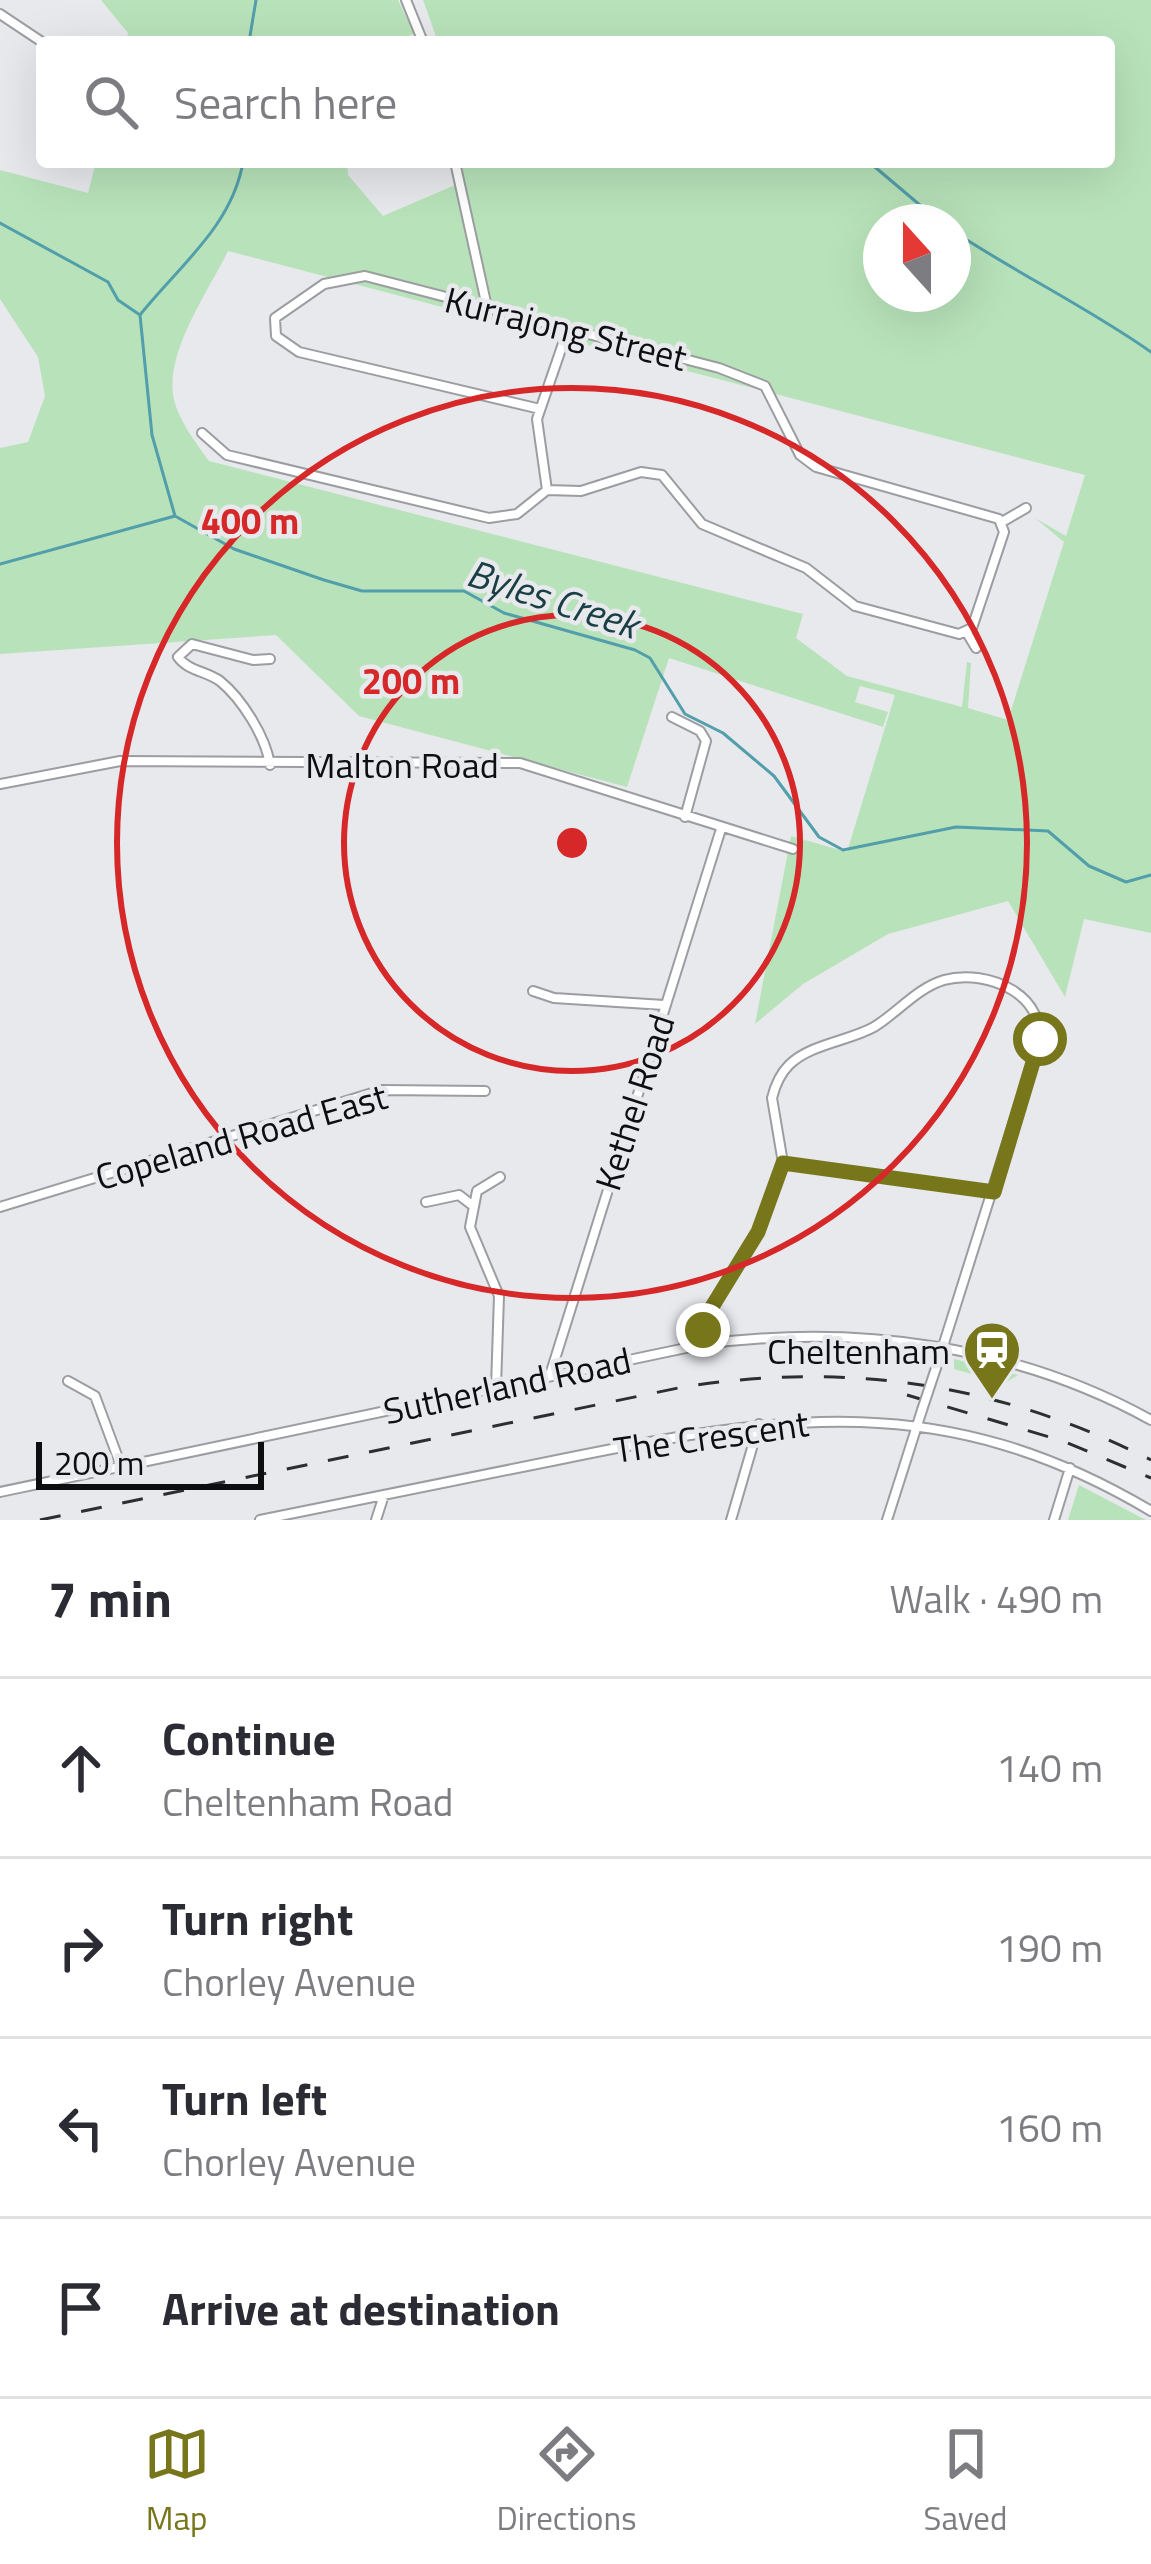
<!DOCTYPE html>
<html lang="en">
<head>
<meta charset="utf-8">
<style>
  :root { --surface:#fff; --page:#f2f2f3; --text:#2b2b33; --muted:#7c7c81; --line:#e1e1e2; --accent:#77761b }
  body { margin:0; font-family:"Titillium Web",sans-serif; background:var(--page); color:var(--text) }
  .compass { position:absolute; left:863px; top:204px; width:108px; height:108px; border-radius:50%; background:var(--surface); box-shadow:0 12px 48px #0002; rotate:339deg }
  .scale { position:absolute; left:36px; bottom:30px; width:228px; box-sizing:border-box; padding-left:12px; border:6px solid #0d0e0f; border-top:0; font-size:33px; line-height:42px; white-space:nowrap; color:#0d0e0f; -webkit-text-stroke:9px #e7e9ed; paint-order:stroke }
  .stop { position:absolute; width:36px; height:36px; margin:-27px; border:9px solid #77761b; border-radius:50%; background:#fff }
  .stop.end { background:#77761b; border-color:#fff; box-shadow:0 3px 12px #0008 }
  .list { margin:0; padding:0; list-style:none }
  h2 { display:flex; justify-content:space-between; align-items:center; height:156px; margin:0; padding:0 48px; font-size:51px }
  h2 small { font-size:39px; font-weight:400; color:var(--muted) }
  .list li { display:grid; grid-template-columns:78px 1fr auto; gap:36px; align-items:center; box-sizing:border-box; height:180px; padding:0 48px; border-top:3px solid var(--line) }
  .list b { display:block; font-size:45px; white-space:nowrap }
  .list p { margin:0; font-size:39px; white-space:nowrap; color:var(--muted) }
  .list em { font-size:39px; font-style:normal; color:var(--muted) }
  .icon { flex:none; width:66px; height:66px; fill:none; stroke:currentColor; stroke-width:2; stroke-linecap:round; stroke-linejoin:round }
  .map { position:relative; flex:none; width:1151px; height:1520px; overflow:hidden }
  .search { position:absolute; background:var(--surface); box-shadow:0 12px 48px #0002; left:36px; right:36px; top:36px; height:132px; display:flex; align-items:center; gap:30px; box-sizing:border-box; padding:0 42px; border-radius:12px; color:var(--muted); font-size:45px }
  .sheet { height:876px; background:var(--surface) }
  nav { display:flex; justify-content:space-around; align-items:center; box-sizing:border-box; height:168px; border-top:3px solid var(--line); background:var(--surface); font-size:33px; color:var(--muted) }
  nav a { display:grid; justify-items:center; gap:6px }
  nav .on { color:var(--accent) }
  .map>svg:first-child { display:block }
  .green { fill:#b8e3ba; fill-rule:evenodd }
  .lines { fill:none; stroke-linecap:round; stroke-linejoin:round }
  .stream { stroke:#529eaa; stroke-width:3 }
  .minor-casing { stroke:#9b9da1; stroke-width:12 }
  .minor { stroke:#fff; stroke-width:8 }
  .rail { stroke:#2c2e2f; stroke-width:3; stroke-dasharray:21 21; stroke-linecap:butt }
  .minor-bridge-casing { stroke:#9b9da1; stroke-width:12; stroke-linecap:butt }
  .minor-bridge { stroke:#fff; stroke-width:8 }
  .route { stroke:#77761b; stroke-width:15 }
  .ring { fill:none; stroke:#d62828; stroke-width:6 }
  .labels { text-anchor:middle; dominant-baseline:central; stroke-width:9; stroke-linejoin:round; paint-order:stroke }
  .street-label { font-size:36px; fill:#0d0e0f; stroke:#e7e9ed }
  .poi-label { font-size:36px; fill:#0d0e0f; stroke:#e7e9ed; text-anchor:end }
  .water-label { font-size:39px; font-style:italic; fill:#193e44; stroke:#e7e9ed }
  .centre { fill:#d62828; stroke:#e7e9ed; stroke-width:6 }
  .ring-label { font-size:36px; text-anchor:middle; font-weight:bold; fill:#d62828; stroke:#e7e9ed; stroke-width:9; stroke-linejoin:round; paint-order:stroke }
</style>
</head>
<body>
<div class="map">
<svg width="1151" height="1520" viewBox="0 0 1151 1520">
  <rect width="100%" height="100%" fill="#e7e9ed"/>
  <path class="green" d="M 101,0 L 398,0 L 414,34 L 389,42 L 126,42 L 128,33 Z
    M 423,0 L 1151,0 L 1151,933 L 1084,919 L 1065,997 L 1008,901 L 888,934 L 803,984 L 755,1024 L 791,836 L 847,852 L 895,695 L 860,686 L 855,702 L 888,712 L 883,727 L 669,658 L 627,787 L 359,716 L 276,635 L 0,654 L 0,448 L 28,442 L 45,396 L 38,357 L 0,299 L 0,170 L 88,193 L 96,162 L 347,162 L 348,175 L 383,216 L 462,182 L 459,162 L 1109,162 L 1109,42 L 438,42 ZM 881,222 L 953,222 L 953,294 L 881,294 ZM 228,251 L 1085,475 L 1066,536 L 1035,518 L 1064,542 L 1008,720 L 968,708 L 971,663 L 967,662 L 962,707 L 847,676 L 796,638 L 803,614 L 209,461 C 196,443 176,417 173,394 C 167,349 209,290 228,251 Z
    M 954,1359 L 1018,1375 L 1005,1383 L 954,1369 Z
    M 1079,1485 L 1146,1520 L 1147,1520 L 1068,1520 Z"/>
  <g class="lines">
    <path class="stream" d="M 249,42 L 256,0
      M 869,162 L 940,222
      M 0,223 L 108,282 L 118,300 L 140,315
      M 953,231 C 1018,274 1087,307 1151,352
      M 175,516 L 152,435 L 140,315 C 179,266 232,226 243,162
      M 0,564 L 175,516 L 234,549 L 324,580 L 362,591 L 464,591 L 504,613 L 635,650 L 650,658 L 685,714 L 723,733 L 774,776 L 819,837 L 843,850 L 956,827 L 1048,831 L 1089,866 L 1126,882 L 1151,875"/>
    <g class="minor-casing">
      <path id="minor" d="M 406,0 L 423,42
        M 0,14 L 42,42
        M 455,162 L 487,307
        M 540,409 L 299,352 L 276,336 L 275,318 L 324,284 L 365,276 L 719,368 L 765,386 L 800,455 L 816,467 L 999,519 L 1004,532 L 972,628 L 959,634 L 855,606 L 806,568 L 702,524 L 662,475 L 641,472 L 581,491 L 547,490 L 537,419 L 568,329
        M 202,433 L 227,455 L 489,518 L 517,514 L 547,490
        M 1002,522 L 1026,508
        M 967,633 L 976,648
        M 672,717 L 700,731 L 706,741 L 685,817
        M 270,765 C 266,737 242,699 220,681 C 206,671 188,671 178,657 L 192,644 L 253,660 L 270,659
        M 0,784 L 120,761 L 520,763 L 793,849
        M 533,991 L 554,998 L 664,1005
        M 783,1163 L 772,1098 C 775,1086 780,1074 789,1065 C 810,1044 849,1041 874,1027 C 897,1013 917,988 944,980 C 988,968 1051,996 1037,1048 L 939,1359
        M 426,1202 L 459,1195 L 472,1205
        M 0,1207 L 382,1090 L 485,1091
        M 705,1344 L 704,1321 L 758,1232 L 783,1163 L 994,1192
        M 550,1375 L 721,829
        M 68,1381 L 95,1396 L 121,1466
        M 496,1387 L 499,1296 L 470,1227 L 477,1191 L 500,1177
        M 0,1492 L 705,1344 C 857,1324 1016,1345 1151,1420
        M 260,1520 C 359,1500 458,1480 557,1460 C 781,1414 944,1388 1151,1511
        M 376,1520 L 384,1495
        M 731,1520 L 759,1424
        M 887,1520 L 922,1410
        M 1054,1520 L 1070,1468"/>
    </g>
    <use href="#minor" class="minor"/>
    <path class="rail" d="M 907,1395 L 1063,1441 L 1151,1478
      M 40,1520 L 683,1387 C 849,1361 1001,1384 1151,1460"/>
    <g class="minor-bridge-casing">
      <path id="minor-bridge" d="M 922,1410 L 939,1359"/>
    </g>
    <use href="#minor-bridge" class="minor-bridge"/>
  </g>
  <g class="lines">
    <path class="route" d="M 703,1330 L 707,1315 L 758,1232 L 783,1163 L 994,1192 L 1040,1039"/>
  </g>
  <g class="ring">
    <circle cx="572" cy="843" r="228"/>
    <circle cx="572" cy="843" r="455"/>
  </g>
  <defs>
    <g id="station-pin" transform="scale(3)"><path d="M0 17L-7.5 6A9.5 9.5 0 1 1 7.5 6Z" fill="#77761b" stroke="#e7e9ed"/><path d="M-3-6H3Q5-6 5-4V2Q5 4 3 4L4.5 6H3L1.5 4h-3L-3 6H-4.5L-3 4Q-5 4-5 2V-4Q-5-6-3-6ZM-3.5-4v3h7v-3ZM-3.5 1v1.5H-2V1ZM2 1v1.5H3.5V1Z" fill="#fff"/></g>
  </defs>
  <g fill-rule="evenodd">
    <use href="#station-pin" x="992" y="1350"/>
  </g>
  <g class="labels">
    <g class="street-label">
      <text transform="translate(566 328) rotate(14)">Kurrajong Street</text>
      <text x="402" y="764">Malton Road</text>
      <text transform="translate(634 1102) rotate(-72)">Kethel Road</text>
      <text transform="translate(241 1136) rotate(-16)">Copeland Road East</text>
      <text transform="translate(507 1385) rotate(-12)">Sutherland Road</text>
      <text transform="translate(711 1436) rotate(-8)">The Crescent</text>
    </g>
    <g class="poi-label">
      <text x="950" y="1350">Cheltenham</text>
    </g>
    <g class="water-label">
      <text transform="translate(553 598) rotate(18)">Byles Creek</text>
    </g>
  </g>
  <circle cx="572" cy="843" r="18" class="centre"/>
  <g class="ring-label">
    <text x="250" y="534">400 m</text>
    <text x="411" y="694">200 m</text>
  </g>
</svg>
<svg class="compass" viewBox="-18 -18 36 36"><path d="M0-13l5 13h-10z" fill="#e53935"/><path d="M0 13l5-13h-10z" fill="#7c7c81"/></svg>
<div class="scale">200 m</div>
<div class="stop" style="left:1040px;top:1039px"></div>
<div class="stop end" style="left:703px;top:1330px"></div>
<div class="search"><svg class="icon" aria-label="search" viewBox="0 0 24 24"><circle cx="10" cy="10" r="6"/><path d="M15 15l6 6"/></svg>Search here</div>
</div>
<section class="sheet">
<h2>7 min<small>Walk · 490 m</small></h2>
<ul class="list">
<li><svg class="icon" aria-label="ahead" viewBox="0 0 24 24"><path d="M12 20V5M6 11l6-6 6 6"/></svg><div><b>Continue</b><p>Cheltenham Road</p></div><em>140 m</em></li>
<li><svg class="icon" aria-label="right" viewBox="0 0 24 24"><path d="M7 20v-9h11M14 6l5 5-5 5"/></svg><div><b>Turn right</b><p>Chorley Avenue</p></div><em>190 m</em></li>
<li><svg class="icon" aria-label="left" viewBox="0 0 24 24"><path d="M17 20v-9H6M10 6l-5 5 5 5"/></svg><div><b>Turn left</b><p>Chorley Avenue</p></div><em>160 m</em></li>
<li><svg class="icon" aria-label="arrive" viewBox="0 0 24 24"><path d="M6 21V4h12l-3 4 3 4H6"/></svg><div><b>Arrive at destination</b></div></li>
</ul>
</section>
<nav>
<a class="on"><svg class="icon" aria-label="map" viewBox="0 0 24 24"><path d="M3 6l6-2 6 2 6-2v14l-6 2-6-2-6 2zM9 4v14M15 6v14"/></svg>Map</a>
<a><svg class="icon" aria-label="directions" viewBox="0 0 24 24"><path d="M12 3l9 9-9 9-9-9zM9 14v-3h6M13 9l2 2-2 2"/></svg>Directions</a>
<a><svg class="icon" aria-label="saved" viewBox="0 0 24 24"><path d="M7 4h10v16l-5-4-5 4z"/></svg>Saved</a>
</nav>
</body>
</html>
